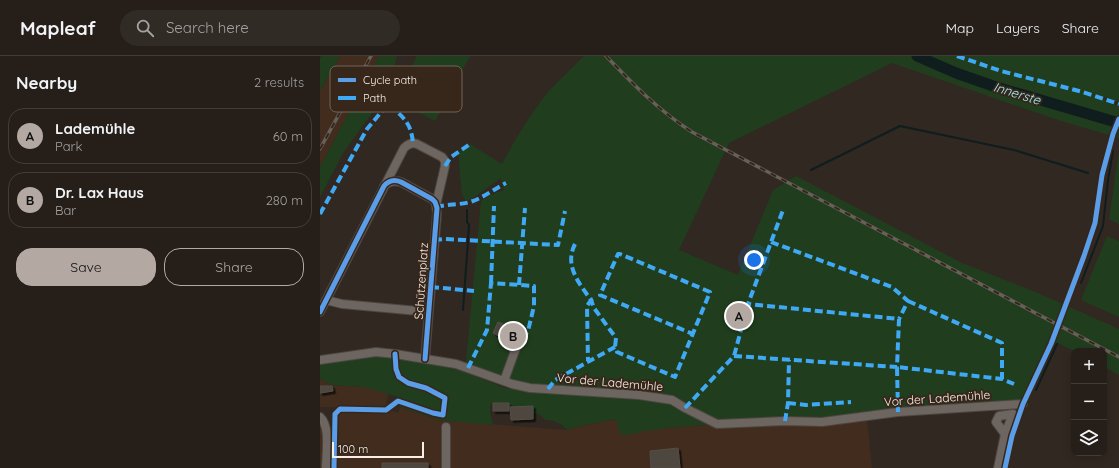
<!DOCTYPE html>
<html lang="en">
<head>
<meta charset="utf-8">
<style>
  :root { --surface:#251e19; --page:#312b26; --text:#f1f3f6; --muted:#a3a2a2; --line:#423c38; --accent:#b4a9a2 }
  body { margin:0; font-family:Quicksand,sans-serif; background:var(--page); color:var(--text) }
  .controls { position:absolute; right:12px; bottom:12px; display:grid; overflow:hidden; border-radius:8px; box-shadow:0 2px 10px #0003 }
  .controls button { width:36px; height:36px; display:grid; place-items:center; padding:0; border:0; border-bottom:1px solid var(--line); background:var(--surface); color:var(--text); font:20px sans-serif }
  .scale { position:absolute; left:12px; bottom:10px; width:92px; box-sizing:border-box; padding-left:4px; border:2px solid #faefe7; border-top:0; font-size:11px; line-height:14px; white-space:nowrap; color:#faefe7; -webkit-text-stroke:3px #37271b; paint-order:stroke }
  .you { position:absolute; left:434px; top:204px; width:14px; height:14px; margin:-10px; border:3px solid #fff; border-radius:50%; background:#1a73e8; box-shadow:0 0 0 6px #1a73e833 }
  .badge { display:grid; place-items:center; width:26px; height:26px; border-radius:50%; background:var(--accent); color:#111; font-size:13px; font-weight:700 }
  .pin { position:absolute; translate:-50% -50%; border:2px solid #fff; box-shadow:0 1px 4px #0006 }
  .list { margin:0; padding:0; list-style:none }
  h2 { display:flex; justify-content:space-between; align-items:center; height:52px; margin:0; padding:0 16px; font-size:17px }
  h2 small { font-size:13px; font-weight:400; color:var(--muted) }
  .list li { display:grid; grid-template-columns:26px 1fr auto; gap:12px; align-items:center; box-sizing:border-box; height:56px; margin:0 8px 8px; padding:0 8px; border:1px solid var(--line); border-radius:16px }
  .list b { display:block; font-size:15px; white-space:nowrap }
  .list p { margin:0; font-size:13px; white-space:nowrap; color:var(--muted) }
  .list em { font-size:13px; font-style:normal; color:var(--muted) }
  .actions { display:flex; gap:8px; padding:12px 16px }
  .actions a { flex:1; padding:9px 0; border:1px solid var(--accent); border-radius:16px; text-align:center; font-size:14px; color:var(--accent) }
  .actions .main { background:var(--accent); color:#111 }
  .icon { flex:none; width:22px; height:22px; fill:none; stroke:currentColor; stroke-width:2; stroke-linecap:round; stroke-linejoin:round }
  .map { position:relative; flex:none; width:799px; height:412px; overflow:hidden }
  header { display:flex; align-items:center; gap:24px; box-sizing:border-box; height:56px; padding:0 20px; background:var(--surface); border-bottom:1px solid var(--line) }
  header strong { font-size:19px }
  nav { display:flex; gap:22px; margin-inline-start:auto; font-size:14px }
  .search { width:280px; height:36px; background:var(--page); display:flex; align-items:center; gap:10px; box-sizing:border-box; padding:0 14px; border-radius:22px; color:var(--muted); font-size:15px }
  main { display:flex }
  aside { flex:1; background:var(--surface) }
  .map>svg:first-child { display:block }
  .built { fill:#412c1d }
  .green { fill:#203e1e }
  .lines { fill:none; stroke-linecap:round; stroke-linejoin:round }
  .stream { stroke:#101d1e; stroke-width:2 }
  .river { stroke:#101d1e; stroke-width:11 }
  .building { fill:#4d4640; stroke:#554e47; filter:url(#shadow) }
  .minor-casing { stroke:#4d4540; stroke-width:10 }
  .path { stroke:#665f5a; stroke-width:1; stroke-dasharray:2 3; stroke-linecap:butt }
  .minor { stroke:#6c6560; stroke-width:8 }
  .rail-casing { stroke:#675f5a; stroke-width:3.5 }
  .rail { stroke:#37271b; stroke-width:2; stroke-dasharray:6; stroke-linecap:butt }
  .quiet { stroke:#3fa9f5; stroke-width:4; stroke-dasharray:8 4; stroke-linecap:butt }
  .cycleway-casing { stroke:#37271b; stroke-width:8 }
  .cycleway { stroke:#5a9eea; stroke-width:5 }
  .labels { text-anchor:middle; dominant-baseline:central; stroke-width:4; stroke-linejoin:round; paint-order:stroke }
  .street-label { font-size:12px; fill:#faefe7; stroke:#37271b }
  .water-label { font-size:13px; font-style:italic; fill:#9df0f8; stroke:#37271b }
  .key { fill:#37271b; stroke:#726358; stroke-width:1 }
  .key-label { font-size:11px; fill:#faefe7 }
</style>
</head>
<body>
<header>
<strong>Mapleaf</strong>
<div class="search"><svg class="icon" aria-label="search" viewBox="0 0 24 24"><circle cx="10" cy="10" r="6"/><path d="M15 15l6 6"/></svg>Search here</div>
<nav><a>Map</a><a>Layers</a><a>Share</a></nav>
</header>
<main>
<aside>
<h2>Nearby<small>2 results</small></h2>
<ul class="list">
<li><span class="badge">A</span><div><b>Lademühle</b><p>Park</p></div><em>60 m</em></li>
<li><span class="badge">B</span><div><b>Dr. Lax Haus</b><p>Bar</p></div><em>280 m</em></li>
</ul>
<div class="actions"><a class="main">Save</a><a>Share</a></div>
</aside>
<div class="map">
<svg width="799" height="412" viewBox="0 0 799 412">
  <defs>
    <filter id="shadow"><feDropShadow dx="2.5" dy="2.5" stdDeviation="0" flood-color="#0009"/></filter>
  </defs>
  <rect width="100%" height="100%" fill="#312821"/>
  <path class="built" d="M 20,0 L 59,0 L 0,111 L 0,35 Z
    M 0,322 L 11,329 L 44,331 L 69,337 L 65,352 L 0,351 Z
    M 80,351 L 119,364 L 247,374 L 260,370 L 296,363 L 346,372 L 399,368 L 547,363 L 552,412 L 18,412 L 17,359 L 21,354 L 73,355 L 78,357 Z
    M 0,370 L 4,372 L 4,412 L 0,412 Z"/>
  <path class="green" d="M 2,0 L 20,0 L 0,35 L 0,3 Z
    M 59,0 L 77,0 L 68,32 L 60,46 L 23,97 L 0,141 L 0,111 Z
    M 97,0 L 150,0 L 115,65 L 74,44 Z
    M 264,0 L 799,0 L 799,46 L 768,36 L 799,51 L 799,82 L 741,65 L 572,7 L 409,87 L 359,194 L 418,219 L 453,134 L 476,120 L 642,207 L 718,237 L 799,273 L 799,319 L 784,311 L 784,295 L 754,295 L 734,285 L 708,345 L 502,368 L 399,368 L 346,372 C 338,374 331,374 323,375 C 315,377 309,380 300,378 L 296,363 L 260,370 L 247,374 C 241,367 235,364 225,364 L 219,358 L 213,357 L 213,350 L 190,351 L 188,347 L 173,347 L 170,349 L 170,356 L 173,369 L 119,364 L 80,351 L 79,341 L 44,331 L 11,329 L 0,322 L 0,308 L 13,307 L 35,302 L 67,300 L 140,314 L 185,332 L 197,334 L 200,329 L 146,306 L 161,145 L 170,139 L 184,134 L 181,122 L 153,142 L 146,145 L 142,138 L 138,96 L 150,88 L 182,108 C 196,82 211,57 229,35 C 240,23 253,11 264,0 Z
    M 799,96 L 799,168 L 789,163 Z
    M 787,180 L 799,185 L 799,261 L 761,244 Z"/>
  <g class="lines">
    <path class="stream" d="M 491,114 L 580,70 L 694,94 L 768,117
      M 147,154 L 147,166 L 149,169 L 148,183
      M 761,227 L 783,170 L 788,124 L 793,95
      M 143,254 L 148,185
      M 716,334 L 737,288"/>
    <path class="river" d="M 597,0 L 636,17 L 676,31 L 799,67"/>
  </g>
  <path class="building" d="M 178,266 L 186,269 L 185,272 L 202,280 L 198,287 L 195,287 L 192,289 L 180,283 L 181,281 L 173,277 Z
    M 0,330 L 12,330 L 13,335 L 0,337 Z
    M 173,347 L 189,347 L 189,355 L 173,355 Z
    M 213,350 L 213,363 L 191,364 L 190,351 Z
    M 358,392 L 360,412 L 331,412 L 330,395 Z
    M 62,407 L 108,407 L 108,412 L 62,412 Z"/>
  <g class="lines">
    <g class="minor-casing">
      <path id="minor" d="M 64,130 C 69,125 74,124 81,126 L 114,144 L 116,149 L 117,157 L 105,303
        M 6,244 L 22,248 L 109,256
        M 0,256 L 84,92 C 88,88 92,86 97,88 L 122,101 L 125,105 L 125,110 L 116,149
        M 0,304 L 56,296 L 75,298 L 136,308 L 192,328 L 210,332 L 319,339 L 352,344 L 365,352 L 397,368 L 465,365 L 502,366 L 578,356 L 703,348
        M 184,325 L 196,292
        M 0,361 C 11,371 6,398 6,412
        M 126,412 L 126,371
        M 678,412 L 685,378 L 693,358 L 679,360 L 676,366 L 685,378"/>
    </g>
    <path class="path" d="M 78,56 L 93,34"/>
    <use href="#minor" class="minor"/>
    <g class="rail-casing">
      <path id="rail" d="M 286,0 C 314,29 338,54 372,76 L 799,301
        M 0,93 L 51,0"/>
    </g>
    <use href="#rail" class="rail"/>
    <path class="quiet" d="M 637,0 L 681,15 L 763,36 L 799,48
      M 68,48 L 83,14
      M 125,110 L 131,101 L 150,88
      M 116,151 C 128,148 139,149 150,146 C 163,142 174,133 186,127
      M 0,158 L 47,73 L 68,48 C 83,61 91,66 93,87
      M 114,184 L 124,183 L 145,184 L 238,189 L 245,155
      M 451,186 L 572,231 L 588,245 L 579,263
      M 255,188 C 244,210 259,227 271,244 L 267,250 L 268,305
      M 171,227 L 174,150
      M 199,229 L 205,152
      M 111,231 L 154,235
      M 273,243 L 271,244 L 274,252 L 296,282 L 295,291
      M 588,245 L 682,287 L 682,323
      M 414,300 L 577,311 L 579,263 L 428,248
      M 148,312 L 167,274 L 171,227 L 214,230 L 214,250 L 208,275 L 196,292
      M 228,333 L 235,324 L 295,291 L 297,296 L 355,321 L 390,236 L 300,198 L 298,198 L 280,239 L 373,278
      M 468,347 L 486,349 L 531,346
      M 365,352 L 414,300 L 428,248 L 463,154
      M 578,356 L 577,311 L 682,323 L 694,328
      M 465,365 L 468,347 L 469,304"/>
    <g class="cycleway-casing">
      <path id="cycleway" d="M 0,256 L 64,130 C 68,125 74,123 81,126 L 112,143 L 115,146 L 117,152 L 105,303
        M 14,412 L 15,358 L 20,353 L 66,354 L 78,345 L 113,357 L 123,359 L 125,342 L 106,332 L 88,327 L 79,321 L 76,313 L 75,298
        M 685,412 L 692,380 L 703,348 L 731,288 L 764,200 L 775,167 L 782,119 L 793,78 L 799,63"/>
    </g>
    <use href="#cycleway" class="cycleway"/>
  </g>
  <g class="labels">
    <g class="street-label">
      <text transform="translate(101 225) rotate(-86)">Schützenplatz</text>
      <text transform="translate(290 326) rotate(5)">Vor der Lademühle</text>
      <text transform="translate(617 342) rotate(-4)">Vor der Lademühle</text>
    </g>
    <g class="water-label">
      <text transform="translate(697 37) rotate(17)">Innerste</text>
    </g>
  </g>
  <rect x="10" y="10" width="132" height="46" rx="6" class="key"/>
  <rect x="18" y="22" width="18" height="4" fill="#5a9eea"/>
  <rect x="18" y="40" width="18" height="4" fill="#3fa9f5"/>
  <g class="key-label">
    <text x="43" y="28">Cycle path</text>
    <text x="43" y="46">Path</text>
  </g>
</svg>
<div class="controls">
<button>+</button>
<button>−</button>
<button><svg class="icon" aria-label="layers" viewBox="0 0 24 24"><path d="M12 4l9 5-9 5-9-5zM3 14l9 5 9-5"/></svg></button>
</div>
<div class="scale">100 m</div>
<div class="you"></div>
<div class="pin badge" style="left:419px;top:260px">A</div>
<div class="pin badge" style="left:193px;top:280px">B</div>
</div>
</main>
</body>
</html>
